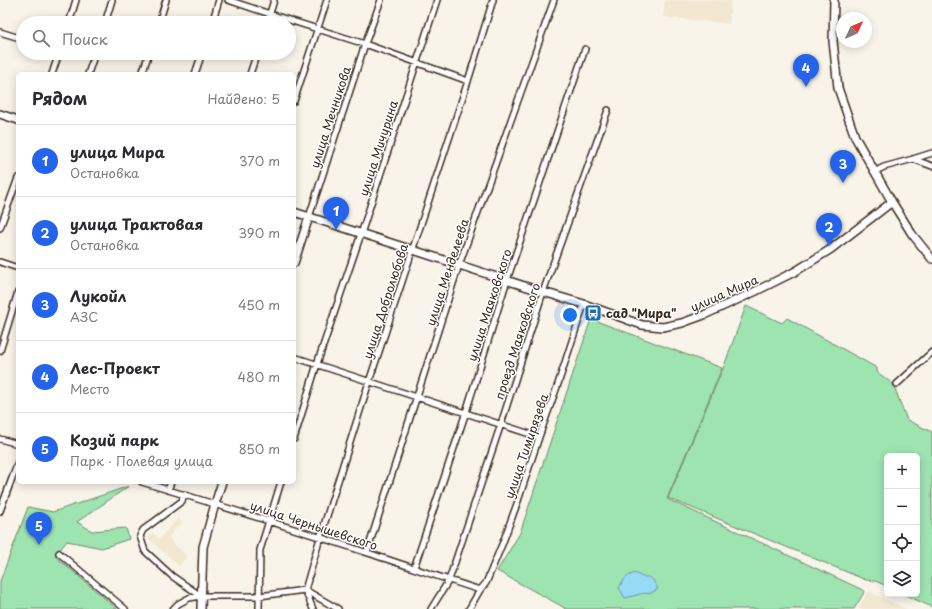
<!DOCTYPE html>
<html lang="ru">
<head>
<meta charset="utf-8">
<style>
  :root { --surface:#fff; --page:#f2f2f3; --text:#2b2b33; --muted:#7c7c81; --line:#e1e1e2; --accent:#2563eb }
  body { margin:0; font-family:"Playpen Sans",sans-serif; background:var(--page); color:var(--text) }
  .controls { position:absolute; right:12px; bottom:12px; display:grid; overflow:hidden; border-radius:6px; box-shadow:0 2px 10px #0003 }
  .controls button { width:36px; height:36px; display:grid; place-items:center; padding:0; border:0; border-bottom:1px solid var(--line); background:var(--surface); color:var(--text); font:20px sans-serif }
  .compass { position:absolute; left:836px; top:12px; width:36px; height:36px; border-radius:50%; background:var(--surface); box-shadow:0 2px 10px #0003; rotate:46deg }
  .you { position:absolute; left:570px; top:315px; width:14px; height:14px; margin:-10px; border:3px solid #fff; border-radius:50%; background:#1a73e8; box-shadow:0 0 0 6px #1a73e833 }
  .badge { display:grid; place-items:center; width:26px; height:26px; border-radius:50%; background:var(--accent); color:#fff; font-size:13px; font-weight:700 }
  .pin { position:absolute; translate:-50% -33px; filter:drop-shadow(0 1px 2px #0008) }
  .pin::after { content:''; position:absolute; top:21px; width:14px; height:12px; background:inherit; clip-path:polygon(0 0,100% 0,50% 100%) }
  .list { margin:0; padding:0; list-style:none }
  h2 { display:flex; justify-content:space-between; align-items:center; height:52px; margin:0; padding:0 16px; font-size:17px }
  h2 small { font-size:13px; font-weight:400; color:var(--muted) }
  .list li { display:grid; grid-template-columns:26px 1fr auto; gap:12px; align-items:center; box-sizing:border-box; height:72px; padding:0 16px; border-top:1px solid var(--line) }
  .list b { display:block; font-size:15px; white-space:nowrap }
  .list p { margin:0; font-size:13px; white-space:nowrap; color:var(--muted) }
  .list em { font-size:13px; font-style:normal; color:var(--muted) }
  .icon { flex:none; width:22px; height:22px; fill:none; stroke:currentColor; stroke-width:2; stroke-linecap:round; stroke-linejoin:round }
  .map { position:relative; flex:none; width:932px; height:609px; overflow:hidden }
  .search { position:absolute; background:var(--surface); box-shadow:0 2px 10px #0003; left:16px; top:16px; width:280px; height:44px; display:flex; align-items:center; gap:10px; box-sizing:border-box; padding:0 14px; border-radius:22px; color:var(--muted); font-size:15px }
  .panel { position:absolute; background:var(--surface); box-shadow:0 2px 10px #0003; left:16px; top:72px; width:280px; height:412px; border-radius:6px }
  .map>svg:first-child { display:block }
  .built { fill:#f2e7d1 }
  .green { fill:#9ee4b1; stroke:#6c8768 }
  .water { fill:#96daf8; stroke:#7294a1 }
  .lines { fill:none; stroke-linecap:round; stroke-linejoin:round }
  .street-casing { stroke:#3b2a1e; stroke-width:8 }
  .secondary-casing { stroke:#3b2a1e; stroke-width:10 }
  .street { stroke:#fff; stroke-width:5 }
  .secondary { stroke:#fff; stroke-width:7 }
  .labels { text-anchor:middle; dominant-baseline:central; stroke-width:3; stroke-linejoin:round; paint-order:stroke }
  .street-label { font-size:12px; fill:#3b2a1e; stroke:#fff }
  .poi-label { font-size:12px; font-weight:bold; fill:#3b2a1e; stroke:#fff; text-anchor:start }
</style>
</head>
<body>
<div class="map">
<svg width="932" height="609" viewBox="0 0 932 609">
  <rect width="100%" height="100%" fill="#f9f4ea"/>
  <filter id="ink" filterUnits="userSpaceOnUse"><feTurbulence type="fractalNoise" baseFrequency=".025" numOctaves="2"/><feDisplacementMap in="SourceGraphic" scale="8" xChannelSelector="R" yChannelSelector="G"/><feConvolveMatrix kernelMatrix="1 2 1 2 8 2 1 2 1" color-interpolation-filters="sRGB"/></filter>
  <g filter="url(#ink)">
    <path class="built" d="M 665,0 L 731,0 L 729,24 L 663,17 Z
      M 178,518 L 182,522 L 168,538 L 187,556 L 179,566 L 148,538 L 153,533 L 159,539 Z
      M 868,591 L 907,609 L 858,609 Z"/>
    <path class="green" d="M 746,306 L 782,323 L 787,318 L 877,368 L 877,372 L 893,384 L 907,420 L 932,432 L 932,607 L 903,594 L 917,594 L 917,456 L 887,456 L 887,586 L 875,581 L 866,580 L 668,498 L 724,366 Z
      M 591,319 L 722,368 L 667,499 L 865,591 L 854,609 L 564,609 L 565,608 L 497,571 L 520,533 Z
      M 129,486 L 77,522 L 92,531 L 126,528 L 129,539 L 102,548 L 67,541 L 55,556 L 117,609 L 0,609 L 0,581 L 28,507 L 53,512 Z"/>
    <path class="water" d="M 635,573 L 642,577 L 648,577 L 653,580 L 658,589 L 649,594 L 645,593 L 625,598 L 619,588 C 623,580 626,576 635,573 Z"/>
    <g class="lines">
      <g class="street-casing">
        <path id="street" d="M 228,0 L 270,14 L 365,44 L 468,81
          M 69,23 L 76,0
          M 105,23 L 112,0
          M 159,23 L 166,0
          M 212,23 L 219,0
          M 267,23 L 274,0
          M 0,32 L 23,39
          M 52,74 L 59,53
          M 88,74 L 95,53
          M 142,74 L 149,53
          M 195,74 L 202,53
          M 250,74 L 257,53
          M 294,101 L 327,0
          M 913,159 L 932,166
          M 874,172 L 884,167 L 913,159 L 932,153
          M 309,217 L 365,44 L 381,0
          M 0,228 L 18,178
          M 0,262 L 18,268
          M 0,351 L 18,292
          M 294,357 L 539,437
          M 897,384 L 932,352
          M 0,439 L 18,444
          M 294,439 L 317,364 L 361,234 L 437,0
          M 142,482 C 218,505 293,528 368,553 C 405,565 442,578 480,590
          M 168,490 L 171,482
          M 184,494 L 182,501 L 143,530 L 140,536 L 145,551 L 172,576 L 201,596
          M 0,511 L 18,462
          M 367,552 L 459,265 L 554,0
          M 59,553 L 125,609
          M 414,568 L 466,412 L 507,280 L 585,49
          M 173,609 L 178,604 L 189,598 L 201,596 L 259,596 L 305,590 L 338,609
          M 259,609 L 260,550 L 281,482
          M 313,609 L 305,590 L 320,538 L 369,382 L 468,81 L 493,0
          M 431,609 L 449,580 L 501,424 L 543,292 L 608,110
          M 469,609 L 480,590 L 486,583 L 503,542 L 518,501 L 539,437 L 558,384 L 584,304"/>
      </g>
      <g class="secondary-casing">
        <path id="secondary" d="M 834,0 L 833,41 L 838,88 L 855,137 L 892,202 L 912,234 L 932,259
          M 0,114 L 18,120
          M 294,212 L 413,250 L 543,292 L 584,304 L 642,325 L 663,327 L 682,323 L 704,315 L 754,292 L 796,271 L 831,249 L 892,202
          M 294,263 L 309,217
          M 201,609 L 203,547 L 215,504 L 222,482"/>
      </g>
      <use href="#street" class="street"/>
      <use href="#secondary" class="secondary"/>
    </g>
  </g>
  <defs>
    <g id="bus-square" transform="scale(0.9)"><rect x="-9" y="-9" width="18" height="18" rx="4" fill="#1f6fb2" stroke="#fff"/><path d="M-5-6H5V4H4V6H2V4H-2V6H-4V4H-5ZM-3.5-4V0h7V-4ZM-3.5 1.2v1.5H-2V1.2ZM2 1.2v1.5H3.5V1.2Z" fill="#fff"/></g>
  </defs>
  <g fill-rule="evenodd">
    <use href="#bus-square" x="593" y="313"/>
  </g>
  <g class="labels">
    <g class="street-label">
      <text transform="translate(330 117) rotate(-72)">улица Мечникова</text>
      <text transform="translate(378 148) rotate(-72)">улица Мичурина</text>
      <text transform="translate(447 272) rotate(-72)">улица Менделеева</text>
      <text transform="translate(724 293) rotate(-24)">улица Мира</text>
      <text transform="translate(385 301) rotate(-72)">улица Добролюбова</text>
      <text transform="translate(489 305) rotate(-72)">улица Маяковского</text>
      <text transform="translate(517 341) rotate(-72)">проезд Маяковского</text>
      <text transform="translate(526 446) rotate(-71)">улица Тимирязева</text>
      <text transform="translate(314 525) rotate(18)">улица Чернышевского</text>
    </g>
    <g class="poi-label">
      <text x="606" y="313">сад "Мира"</text>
    </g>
  </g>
</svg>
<div class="controls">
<button>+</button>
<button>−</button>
<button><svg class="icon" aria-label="locate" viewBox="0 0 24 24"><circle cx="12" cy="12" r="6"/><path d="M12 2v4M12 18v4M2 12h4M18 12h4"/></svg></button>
<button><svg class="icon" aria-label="layers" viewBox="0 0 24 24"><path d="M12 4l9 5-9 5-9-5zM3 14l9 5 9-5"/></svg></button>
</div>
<svg class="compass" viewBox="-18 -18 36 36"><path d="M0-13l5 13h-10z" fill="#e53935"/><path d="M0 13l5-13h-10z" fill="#7c7c81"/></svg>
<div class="you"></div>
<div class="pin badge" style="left:336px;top:230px">1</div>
<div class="pin badge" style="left:829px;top:246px">2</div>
<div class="pin badge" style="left:843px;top:183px">3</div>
<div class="pin badge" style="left:806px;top:87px">4</div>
<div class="pin badge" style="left:39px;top:545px">5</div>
<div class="search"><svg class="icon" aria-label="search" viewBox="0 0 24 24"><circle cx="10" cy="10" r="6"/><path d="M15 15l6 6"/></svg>Поиск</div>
<section class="panel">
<h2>Рядом<small>Найдено: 5</small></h2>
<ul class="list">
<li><span class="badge">1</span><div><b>улица Мира</b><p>Остановка</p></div><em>370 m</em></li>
<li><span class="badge">2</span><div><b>улица Трактовая</b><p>Остановка</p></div><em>390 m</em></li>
<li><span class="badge">3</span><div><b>Лукойл</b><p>АЗС</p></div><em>450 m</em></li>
<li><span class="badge">4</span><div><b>Лес-Проект</b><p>Место</p></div><em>480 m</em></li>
<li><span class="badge">5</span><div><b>Козий парк</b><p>Парк · Полевая улица</p></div><em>850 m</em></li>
</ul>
</section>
</div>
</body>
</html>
